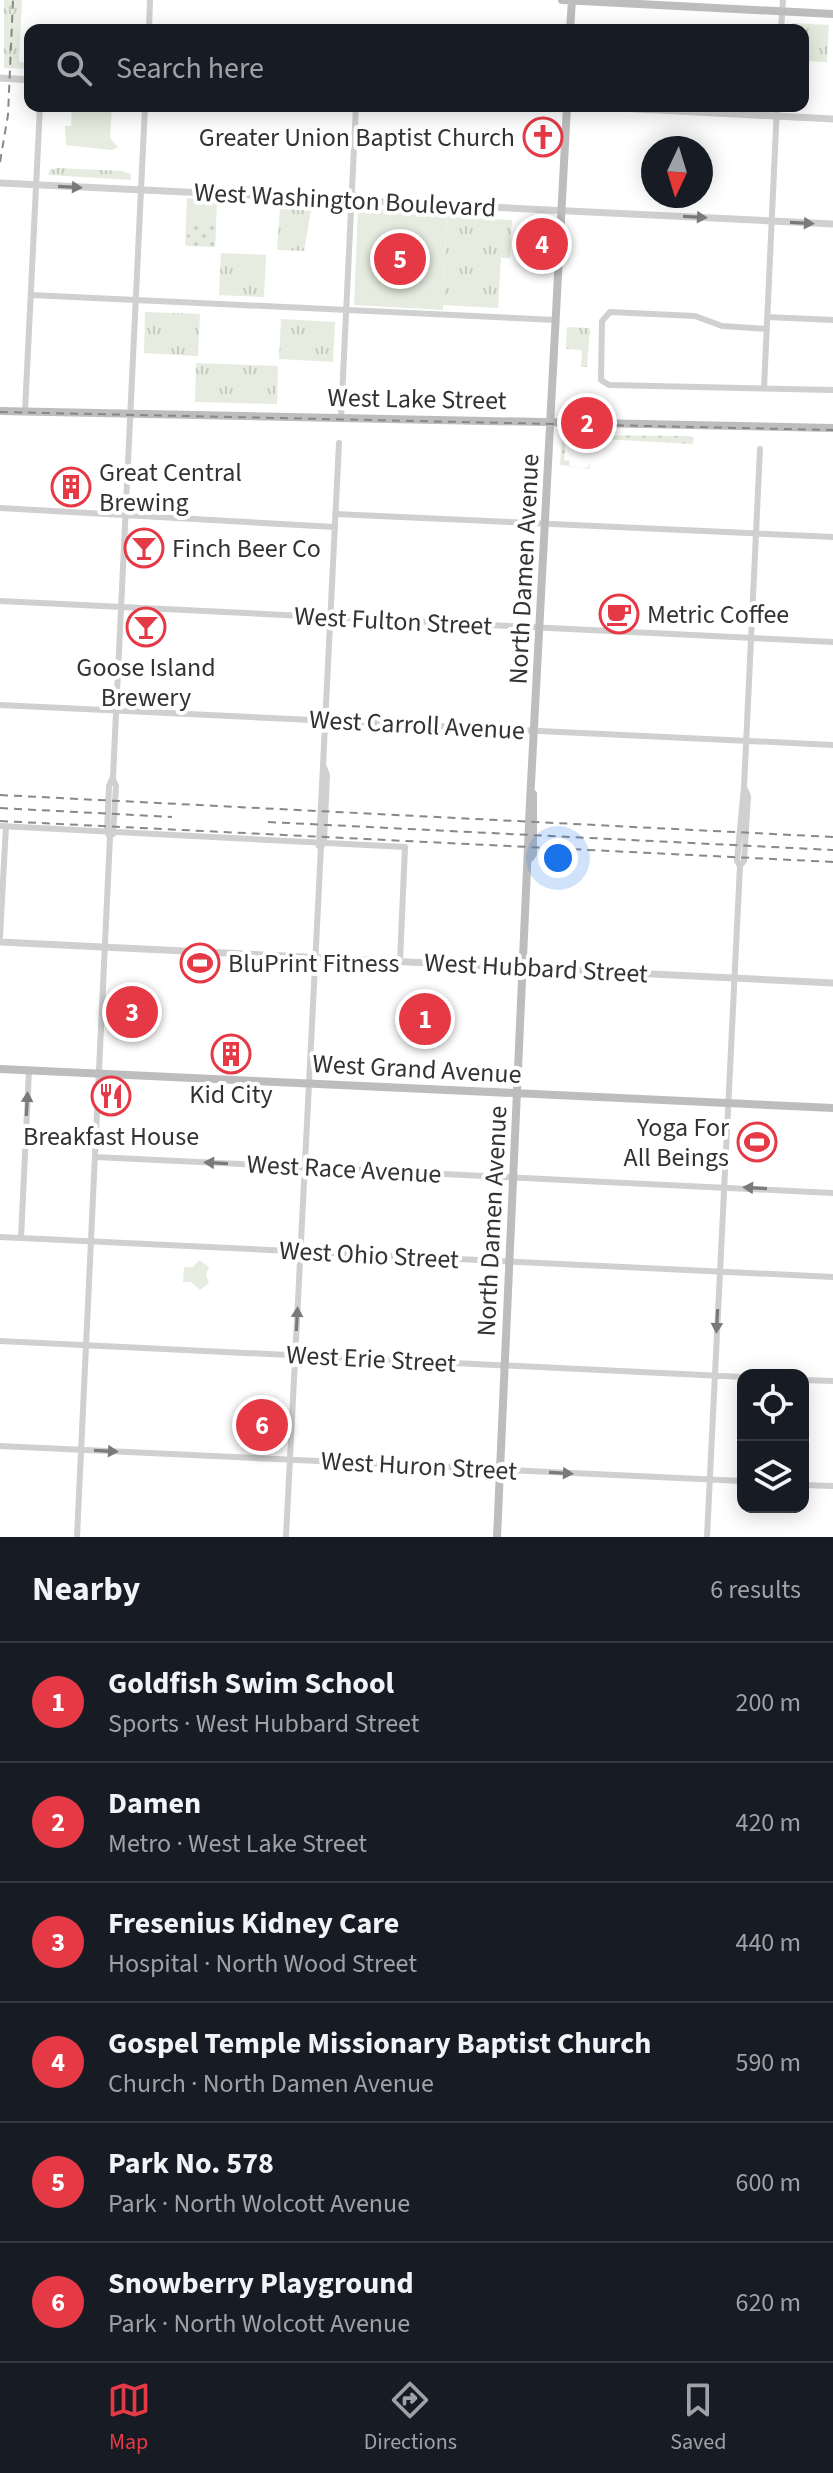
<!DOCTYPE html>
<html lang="en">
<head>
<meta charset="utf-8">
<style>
  :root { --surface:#171b24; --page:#242831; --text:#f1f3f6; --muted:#9ea1a6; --line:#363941; --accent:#e63946 }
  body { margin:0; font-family:"Source Sans 3",sans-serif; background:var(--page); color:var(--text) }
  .controls { position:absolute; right:24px; bottom:24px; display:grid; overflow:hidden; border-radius:16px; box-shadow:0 4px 20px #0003 }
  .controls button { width:72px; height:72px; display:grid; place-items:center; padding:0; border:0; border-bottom:2px solid var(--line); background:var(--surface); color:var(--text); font:40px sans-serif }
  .compass { position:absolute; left:641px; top:136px; width:72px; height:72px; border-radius:50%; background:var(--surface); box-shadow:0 4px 20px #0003; rotate:184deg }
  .you { position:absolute; left:558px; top:858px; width:28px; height:28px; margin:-20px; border:6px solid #fff; border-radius:50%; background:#1a73e8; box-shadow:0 0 0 12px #1a73e833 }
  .badge { display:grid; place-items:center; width:52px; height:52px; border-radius:50%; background:var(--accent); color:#fff; font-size:26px; font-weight:700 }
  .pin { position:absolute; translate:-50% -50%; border:4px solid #fff; box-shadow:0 2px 8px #0006 }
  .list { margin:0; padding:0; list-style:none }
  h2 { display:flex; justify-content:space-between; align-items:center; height:104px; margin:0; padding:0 32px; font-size:34px }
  h2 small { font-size:26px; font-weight:400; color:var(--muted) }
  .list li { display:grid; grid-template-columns:52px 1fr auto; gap:24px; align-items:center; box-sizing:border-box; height:120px; padding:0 32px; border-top:2px solid var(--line) }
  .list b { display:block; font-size:30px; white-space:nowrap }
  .list p { margin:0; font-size:26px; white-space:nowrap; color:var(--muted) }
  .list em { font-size:26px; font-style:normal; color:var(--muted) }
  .icon { flex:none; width:44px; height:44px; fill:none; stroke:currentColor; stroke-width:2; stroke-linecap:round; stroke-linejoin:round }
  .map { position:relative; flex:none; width:833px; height:1537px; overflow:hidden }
  .search { position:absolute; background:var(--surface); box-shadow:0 4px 20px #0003; left:24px; right:24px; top:24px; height:88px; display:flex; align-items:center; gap:20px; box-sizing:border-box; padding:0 28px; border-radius:16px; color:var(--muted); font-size:30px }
  .sheet { height:824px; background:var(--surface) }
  nav { display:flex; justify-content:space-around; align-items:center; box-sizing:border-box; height:112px; border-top:2px solid var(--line); background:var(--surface); font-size:22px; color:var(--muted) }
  nav a { display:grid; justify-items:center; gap:4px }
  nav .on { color:var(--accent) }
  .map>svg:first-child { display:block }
  .grass { fill:url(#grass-tufts) }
  .park { fill:#e6ecdf }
  .garden { fill:url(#garden-dots) }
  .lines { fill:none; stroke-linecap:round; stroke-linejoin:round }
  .minor { stroke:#d0d0d0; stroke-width:6 }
  .tertiary { stroke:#d0d0d0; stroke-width:7 }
  .secondary { stroke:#bdbdbd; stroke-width:8 }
  .rail { stroke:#888; stroke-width:2; stroke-dasharray:8 6; stroke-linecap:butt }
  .oneway { fill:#7a7a7a }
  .labels { text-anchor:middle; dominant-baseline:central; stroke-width:8; stroke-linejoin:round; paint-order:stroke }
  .poi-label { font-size:26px; fill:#333; stroke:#fff; text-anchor:start }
  .street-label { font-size:26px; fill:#333; stroke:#fff }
</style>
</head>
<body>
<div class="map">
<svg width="833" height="1537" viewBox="0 0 833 1537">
  <defs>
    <pattern id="grass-tufts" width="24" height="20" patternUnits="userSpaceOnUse" patternTransform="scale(2)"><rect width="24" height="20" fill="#e6ecdf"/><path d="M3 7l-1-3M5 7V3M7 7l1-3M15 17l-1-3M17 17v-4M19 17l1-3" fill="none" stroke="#c6cbc0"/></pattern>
    <pattern id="garden-dots" width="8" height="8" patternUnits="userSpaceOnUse" patternTransform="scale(2)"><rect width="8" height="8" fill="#e6ecdf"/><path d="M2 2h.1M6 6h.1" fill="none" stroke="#c6cbc0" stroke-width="1.8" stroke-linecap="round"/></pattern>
  </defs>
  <rect width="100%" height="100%" fill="#fff"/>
  <path class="grass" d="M 4,0 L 22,0 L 19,61 L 30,65 L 30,69 L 4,68 Z
    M 792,23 L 829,25 L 827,62 L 803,61 L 803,30 L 792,30 Z
    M 58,168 L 122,171 L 131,174 L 131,180 L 48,175 L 50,170 Z
    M 280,208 L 311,210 L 304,251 L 277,250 Z
    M 447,216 L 512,220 L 510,258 L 501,258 L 498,308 L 443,305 Z
    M 221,253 L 266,255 L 264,297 L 219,295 Z
    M 145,312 L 200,314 L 198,356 L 144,353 Z
    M 281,319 L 335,322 L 333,362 L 279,359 Z
    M 567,327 L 590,328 L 587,367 L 581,367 L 582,350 L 566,349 Z
    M 196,363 L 278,366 L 277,404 L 195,402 Z"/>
  <path class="park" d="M 69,106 L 112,106 L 110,138 L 118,147 L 112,150 L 66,145 L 65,126 L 71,126 L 72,107 Z
    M 187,198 L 217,200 L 215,247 L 185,245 Z
    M 358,208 L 447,212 L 443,310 L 354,305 Z
    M 199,1260 L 209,1267 L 206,1275 L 209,1283 L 200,1290 L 191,1282 L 183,1282 L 184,1267 L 193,1267 Z
    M 253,1409 L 267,1409 L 267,1419 L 275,1419 L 273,1449 L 251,1448 Z"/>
  <path class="garden" d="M 188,224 L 216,225 L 215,247 L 187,246 Z
    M 562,435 L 689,436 L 694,438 L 693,444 L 566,437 L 564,460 L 570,461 L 569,467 L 587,468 L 590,463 L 589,469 L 560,465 Z"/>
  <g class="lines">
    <path class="minor" d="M 149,30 L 150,0
      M 781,30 L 783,0
      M 31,295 L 556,320
      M 767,317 L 833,320
      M 766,329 L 722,326 L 695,316 L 610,312 L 602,321 L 601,380 L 609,385 L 833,390
      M 764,388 L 777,106
      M 25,411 L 40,106
      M 341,418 L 356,106
      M 0,508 L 335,527
      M 335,514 L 833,537
      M 0,601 L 833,642
      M 0,705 L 833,745
      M 0,826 L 405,847 L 400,961
      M 113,834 L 116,786 L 113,779
      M 319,846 L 339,443
      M 740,866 L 737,861 L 744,787 L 760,449
      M 0,937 L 6,826
      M 95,1157 L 833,1193
      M 0,1237 L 833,1277
      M 21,1238 L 29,1070
      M 0,1341 L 743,1377
      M 803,1380 L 833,1381
      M 0,1446 L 743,1481
      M 803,1485 L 833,1486
      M 77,1537 L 110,837 L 107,832 L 109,786 L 113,777 L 145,106
      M 286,1537 L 321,847 L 324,843 L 327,775 L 324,767
      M 707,1537 L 740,866 L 744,861 L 748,796 L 744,787"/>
    <path class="tertiary" d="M 0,78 L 30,80
      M 579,106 L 833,119
      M 0,183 L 833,224
      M 0,942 L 833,983"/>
    <path class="secondary" d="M 562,0 L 833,14
      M 570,30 L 572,0
      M 0,411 L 833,428
      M 530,858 L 533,854 L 533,794
      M 0,1069 L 833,1108
      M 497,1537 L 530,802 L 567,106"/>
    <path class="rail" d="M 0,162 L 8,115 L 13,0
      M 0,412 L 833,430
      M 0,795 L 833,837
      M 0,808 L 172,817
      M 0,821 L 833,862
      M 268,822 L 833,850"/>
  </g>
  <defs><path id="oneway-solid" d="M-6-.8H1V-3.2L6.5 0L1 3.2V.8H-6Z" transform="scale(2)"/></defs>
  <g class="oneway">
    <use href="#oneway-solid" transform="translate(70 187) rotate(3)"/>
    <use href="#oneway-solid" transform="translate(695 217) rotate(3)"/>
    <use href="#oneway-solid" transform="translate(802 223) rotate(3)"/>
    <use href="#oneway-solid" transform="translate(27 1104) rotate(-87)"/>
    <use href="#oneway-solid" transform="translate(216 1163) rotate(-177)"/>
    <use href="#oneway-solid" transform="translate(755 1188) rotate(-177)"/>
    <use href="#oneway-solid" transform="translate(297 1319) rotate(-87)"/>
    <use href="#oneway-solid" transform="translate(717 1321) rotate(93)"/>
    <use href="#oneway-solid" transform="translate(106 1451) rotate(3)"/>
    <use href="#oneway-solid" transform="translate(561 1473) rotate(3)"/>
  </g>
  <defs>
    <g id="church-ring" transform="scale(2)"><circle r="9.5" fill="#fff" stroke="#e63946" stroke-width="1.5"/><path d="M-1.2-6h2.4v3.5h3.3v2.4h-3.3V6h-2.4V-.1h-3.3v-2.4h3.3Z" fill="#e63946"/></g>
    <g id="building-ring" transform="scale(2)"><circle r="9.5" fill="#fff" stroke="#e63946" stroke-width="1.5"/><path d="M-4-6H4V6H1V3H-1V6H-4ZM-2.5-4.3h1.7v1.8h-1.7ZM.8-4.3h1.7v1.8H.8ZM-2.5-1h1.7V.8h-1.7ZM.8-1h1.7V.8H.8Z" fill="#e63946"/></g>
    <g id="bar-ring" transform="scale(2)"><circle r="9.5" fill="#fff" stroke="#e63946" stroke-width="1.5"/><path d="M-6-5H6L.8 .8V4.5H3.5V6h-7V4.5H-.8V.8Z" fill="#e63946"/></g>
    <g id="cafe-ring" transform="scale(2)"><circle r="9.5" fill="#fff" stroke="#e63946" stroke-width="1.5"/><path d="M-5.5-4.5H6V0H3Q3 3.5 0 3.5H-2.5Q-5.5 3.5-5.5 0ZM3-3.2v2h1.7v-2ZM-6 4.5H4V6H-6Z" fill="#e63946"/></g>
    <g id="stadium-ring" transform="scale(2)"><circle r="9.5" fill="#fff" stroke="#e63946" stroke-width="1.5"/><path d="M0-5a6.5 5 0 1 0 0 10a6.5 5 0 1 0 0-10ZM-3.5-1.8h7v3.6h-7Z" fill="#e63946"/></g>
    <g id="restaurant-ring" transform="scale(2)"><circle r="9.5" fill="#fff" stroke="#e63946" stroke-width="1.5"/><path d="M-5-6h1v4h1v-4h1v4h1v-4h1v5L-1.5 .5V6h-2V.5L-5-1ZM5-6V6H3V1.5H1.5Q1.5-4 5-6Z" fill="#e63946"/></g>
  </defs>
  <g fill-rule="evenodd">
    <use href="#church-ring" x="543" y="137"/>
    <use href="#building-ring" x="71" y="487"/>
    <use href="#bar-ring" x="144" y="548"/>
    <use href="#cafe-ring" x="619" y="614"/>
    <use href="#bar-ring" x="146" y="627"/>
    <use href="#stadium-ring" x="200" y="963"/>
    <use href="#building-ring" x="231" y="1054"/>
    <use href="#restaurant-ring" x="111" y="1096"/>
    <use href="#stadium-ring" x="757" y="1142"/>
  </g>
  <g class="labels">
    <g class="poi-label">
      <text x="515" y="137" text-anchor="end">Greater Union Baptist Church</text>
      <text x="99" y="472">Great Central<tspan x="99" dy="30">Brewing</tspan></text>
      <text x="172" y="548">Finch Beer Co</text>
      <text x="647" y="614">Metric Coffee</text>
      <text x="146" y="667" text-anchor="middle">Goose Island<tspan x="146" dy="30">Brewery</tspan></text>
      <text x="228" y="963">BluPrint Fitness</text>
      <text x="231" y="1094" text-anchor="middle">Kid City</text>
      <text x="729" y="1127" text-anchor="end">Yoga For<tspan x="729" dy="30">All Beings</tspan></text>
      <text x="111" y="1136" text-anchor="middle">Breakfast House</text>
    </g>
    <g class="street-label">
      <text transform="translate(345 200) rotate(3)">West Washington Boulevard</text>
      <text transform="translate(417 399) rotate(1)">West Lake Street</text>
      <text transform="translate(524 569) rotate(-87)">North Damen Avenue</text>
      <text transform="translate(393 621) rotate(3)">West Fulton Street</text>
      <text transform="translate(417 725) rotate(3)">West Carroll Avenue</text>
      <text transform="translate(536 968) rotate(3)">West Hubbard Street</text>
      <text transform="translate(417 1069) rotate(3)">West Grand Avenue</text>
      <text transform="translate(344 1169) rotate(3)">West Race Avenue</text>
      <text transform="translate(492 1221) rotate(-87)">North Damen Avenue</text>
      <text transform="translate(369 1255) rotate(3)">West Ohio Street</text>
      <text transform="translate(371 1359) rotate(3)">West Erie Street</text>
      <text transform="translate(419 1466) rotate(3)">West Huron Street</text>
    </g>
  </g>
</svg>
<div class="controls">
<button><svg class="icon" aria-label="locate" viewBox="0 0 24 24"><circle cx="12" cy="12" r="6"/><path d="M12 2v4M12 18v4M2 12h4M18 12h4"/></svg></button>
<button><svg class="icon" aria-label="layers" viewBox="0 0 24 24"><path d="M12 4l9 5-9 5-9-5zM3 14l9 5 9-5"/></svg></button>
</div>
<svg class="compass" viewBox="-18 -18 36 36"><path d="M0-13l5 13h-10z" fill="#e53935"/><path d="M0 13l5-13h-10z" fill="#9ea1a6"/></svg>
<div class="you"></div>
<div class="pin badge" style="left:425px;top:1019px">1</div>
<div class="pin badge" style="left:587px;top:423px">2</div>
<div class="pin badge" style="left:132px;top:1012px">3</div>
<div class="pin badge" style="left:542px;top:244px">4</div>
<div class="pin badge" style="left:400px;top:259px">5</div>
<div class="pin badge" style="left:262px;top:1425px">6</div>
<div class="search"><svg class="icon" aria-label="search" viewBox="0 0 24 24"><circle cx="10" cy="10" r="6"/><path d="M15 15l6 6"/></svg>Search here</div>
</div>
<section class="sheet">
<h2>Nearby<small>6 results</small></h2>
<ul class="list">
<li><span class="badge">1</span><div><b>Goldfish Swim School</b><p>Sports · West Hubbard Street</p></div><em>200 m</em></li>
<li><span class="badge">2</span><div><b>Damen</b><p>Metro · West Lake Street</p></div><em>420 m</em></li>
<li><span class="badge">3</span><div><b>Fresenius Kidney Care</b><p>Hospital · North Wood Street</p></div><em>440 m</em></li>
<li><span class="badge">4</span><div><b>Gospel Temple Missionary Baptist Church</b><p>Church · North Damen Avenue</p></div><em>590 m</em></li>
<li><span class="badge">5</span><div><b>Park No. 578</b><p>Park · North Wolcott Avenue</p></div><em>600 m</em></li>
<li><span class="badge">6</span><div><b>Snowberry Playground</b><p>Park · North Wolcott Avenue</p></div><em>620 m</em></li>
</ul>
</section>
<nav>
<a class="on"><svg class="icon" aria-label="map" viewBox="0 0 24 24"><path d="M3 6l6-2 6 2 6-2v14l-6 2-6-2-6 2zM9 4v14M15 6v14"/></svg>Map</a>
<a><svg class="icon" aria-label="directions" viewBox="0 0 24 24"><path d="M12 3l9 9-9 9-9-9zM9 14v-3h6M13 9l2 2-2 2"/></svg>Directions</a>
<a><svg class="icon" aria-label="saved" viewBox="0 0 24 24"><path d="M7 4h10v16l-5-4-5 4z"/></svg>Saved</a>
</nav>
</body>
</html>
